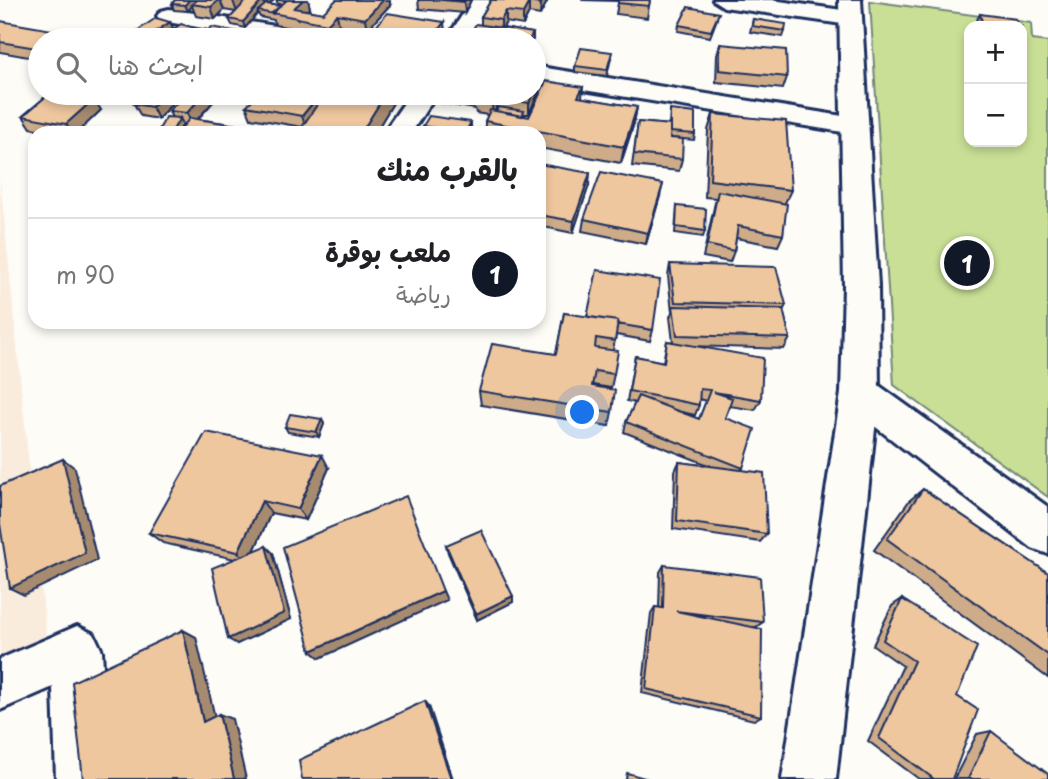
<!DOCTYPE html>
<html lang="ar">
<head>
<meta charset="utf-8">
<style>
  :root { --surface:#fff; --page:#f2f2f2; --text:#202124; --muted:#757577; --line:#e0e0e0; --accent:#111827 }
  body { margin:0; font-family:"Playpen Sans","Playpen Sans Arabic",sans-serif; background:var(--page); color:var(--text); direction:rtl }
  .controls { position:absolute; right:21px; top:21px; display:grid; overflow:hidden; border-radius:14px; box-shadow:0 4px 10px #0003 }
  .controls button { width:63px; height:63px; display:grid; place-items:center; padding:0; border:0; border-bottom:2px solid var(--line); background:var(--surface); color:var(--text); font:35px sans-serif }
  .you { position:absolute; left:583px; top:413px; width:24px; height:24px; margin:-18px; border:5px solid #fff; border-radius:50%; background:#1a73e8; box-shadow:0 0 0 10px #1a73e833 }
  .badge { display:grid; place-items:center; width:46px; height:46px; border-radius:50%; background:var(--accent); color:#fff; font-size:23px; font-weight:700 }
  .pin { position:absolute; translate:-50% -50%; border:4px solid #fff; box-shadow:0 2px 7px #0006 }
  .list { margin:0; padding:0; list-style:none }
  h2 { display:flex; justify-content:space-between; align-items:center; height:91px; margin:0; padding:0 28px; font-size:30px }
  h2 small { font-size:23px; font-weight:400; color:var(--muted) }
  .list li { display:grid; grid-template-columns:46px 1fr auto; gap:21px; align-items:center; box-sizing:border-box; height:112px; padding:0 28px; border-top:2px solid var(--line) }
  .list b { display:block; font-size:26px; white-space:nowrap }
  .list p { margin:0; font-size:23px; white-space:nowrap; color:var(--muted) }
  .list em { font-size:23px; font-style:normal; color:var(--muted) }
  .icon { flex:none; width:38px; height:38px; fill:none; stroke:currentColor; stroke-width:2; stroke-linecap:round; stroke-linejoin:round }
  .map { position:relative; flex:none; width:1048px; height:779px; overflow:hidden; direction:ltr }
  .search { position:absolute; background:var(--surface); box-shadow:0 4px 10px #0003; left:28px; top:28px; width:518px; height:77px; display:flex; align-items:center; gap:18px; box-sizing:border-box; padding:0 24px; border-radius:38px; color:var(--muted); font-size:26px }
  .panel { position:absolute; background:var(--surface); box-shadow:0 4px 10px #0003; left:28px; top:126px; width:518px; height:203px; border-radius:21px; direction:rtl }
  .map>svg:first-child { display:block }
  .built { fill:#f9ecdd }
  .green { fill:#c9df95; stroke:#72877a; stroke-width:2; fill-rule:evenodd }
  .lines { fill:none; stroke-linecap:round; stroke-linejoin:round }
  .minor-casing { stroke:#1b2f5e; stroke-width:6 }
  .secondary-casing { stroke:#1b2f5e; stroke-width:6 }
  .minor { fill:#fdfcf7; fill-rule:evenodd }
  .secondary { fill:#fdfcf7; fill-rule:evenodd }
  .wall { fill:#ceab89; stroke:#1b2f5e; stroke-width:2; fill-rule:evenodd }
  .shaded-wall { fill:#a78b6f; stroke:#1b2f5e; stroke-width:2 }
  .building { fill:#efc79f; stroke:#1b2f5e; stroke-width:2 }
</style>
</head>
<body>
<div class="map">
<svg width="1048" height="779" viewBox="0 0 1048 779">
  <rect width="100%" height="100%" fill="#fdfcf7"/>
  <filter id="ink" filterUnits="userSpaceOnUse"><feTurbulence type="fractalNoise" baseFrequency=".0143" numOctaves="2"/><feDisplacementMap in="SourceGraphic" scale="14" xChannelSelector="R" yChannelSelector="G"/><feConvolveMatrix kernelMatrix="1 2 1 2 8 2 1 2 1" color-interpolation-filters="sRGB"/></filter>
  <g filter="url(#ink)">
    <path class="built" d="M 0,179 L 49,663 L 0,685 Z"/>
    <path class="green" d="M 870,1 L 1031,23 L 1032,40 L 1048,42 L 1048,497 L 894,385 ZM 969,26 L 1022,26 L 1022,142 L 969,142 Z"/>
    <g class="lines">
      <g class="minor-casing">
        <path id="minor" d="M 472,0 L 494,0 L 470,40 L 446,40 Z
          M 713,0 L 772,0 L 849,11 L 857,13 L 861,18 L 857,23 L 849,25 L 724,7 Z
          M 169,9 L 319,33 L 328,35 L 331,40 L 275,40 L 161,21 L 157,16 L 161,11 Z
          M 534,66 L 855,118 L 865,120 L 869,126 L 865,132 L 855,134 L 534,82 Z
          M 411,93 L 437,93 L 411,133 L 383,133 Z
          M 860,377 L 874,382 L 1048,507 L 1048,554 L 1032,548 L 846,404 L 841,393 L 846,382 Z
          M 77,626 L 94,634 L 102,651 L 110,779 L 56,779 L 53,687 L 0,710 L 0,659 Z"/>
      </g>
      <g class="secondary-casing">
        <path id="secondary" d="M 839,0 L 861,0 L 878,286 L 879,393 L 836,779 L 782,779 L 841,393 L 844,286 Z"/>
      </g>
      <use href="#minor" class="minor"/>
      <use href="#secondary" class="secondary"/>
    </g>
    <path class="wall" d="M 175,0 L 274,0 L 268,4 L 280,6 L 282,4 L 278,4 L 276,0 L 308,0 L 310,8 L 307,10 L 323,13 L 390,5 L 367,30 L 339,25 L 330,35 L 275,25 L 274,20 L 260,17 L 258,13 L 245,28 L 232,25 L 229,19 L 236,12 L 224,10 L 215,19 L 196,16 L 192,6 L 188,11 L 174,10 L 172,4 Z
      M 418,0 L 471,0 L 465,13 L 419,9 Z
      M 491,0 L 548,0 L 540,15 L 529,13 L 523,25 L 506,22 L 503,28 L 533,33 L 533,40 L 466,40 L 481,25 L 481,17 Z
      M 581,0 L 616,0 L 616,1 Z
      M 650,0 L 647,18 L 616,14 L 618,3 Z
      M 980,14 L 1018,26 L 978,26 L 977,20 Z
      M 717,19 L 710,37 L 678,31 L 679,25 Z
      M 753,19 L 785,31 L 783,37 L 750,32 Z
      M 0,21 L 40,40 L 40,59 L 0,52 Z
      M 173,28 L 155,40 L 143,40 L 137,39 L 134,33 Z
      M 372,32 L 445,33 L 440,40 L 373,40 Z
      M 720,44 L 787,77 L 783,89 L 716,82 L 717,55 Z
      M 611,58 L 607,76 L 575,72 L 575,66 Z
      M 539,79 L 539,91 L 529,114 L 524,114 L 524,116 L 529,117 L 583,87 L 582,98 L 637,107 L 634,123 L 621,163 L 539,148 L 539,133 L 485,133 L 485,121 L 488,115 L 476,113 L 475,109 L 434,102 L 432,93 L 534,93 Z
      M 50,93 L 117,93 L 105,103 L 95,102 L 101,110 L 77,133 L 60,133 L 31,128 L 23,116 Z
      M 145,93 L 221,93 L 198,119 L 243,126 L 246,133 L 157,133 L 172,118 L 169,111 L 174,106 L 171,105 L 158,119 L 141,116 L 134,104 Z
      M 399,93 L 375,133 L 298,133 L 302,127 L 251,118 L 246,106 L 317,104 Z
      M 670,110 L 695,134 L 694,140 L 670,138 L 682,159 L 679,171 L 632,166 L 638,122 L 669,125 Z
      M 713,114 L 791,190 L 785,203 L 783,235 L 778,246 L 736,238 L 734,251 L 730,262 L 703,257 L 716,198 L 705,197 L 708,130 Z
      M 423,126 L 471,128 L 469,133 L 424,133 Z
      M 539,164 L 589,185 L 573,233 L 539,226 Z
      M 660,196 L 646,244 L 582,231 L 584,219 Z
      M 677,206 L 705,231 L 703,237 L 675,233 Z
      M 670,264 L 786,305 L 783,311 L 790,338 L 784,349 L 692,346 L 761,400 L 755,410 L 730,406 L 725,418 L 743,468 L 741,470 L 767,534 L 760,542 L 673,529 L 675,471 L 679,462 L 711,466 L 624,432 L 626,422 L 635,403 L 627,401 L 635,356 L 663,362 L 667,341 L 673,342 L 670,317 L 672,312 L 668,276 ZM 699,399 L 706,401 L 699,419 L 677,411 L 695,415 L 699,405 Z
      M 564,313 L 653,330 L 650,341 L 616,335 L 613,350 L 614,374 L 611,388 L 593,385 L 592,386 L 612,412 L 609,426 L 481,405 L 479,391 L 556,354 Z
      M 322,419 L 324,424 L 319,437 L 288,432 L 285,427 Z
      M 329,468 L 306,520 L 271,513 L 254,551 L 273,553 L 291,619 L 237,644 L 235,559 L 163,543 L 149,533 Z
      M 923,489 L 1048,573 L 1048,678 L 874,550 L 909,501 Z
      M 446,545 L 513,596 L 513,602 L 477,620 L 448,553 Z
      M 664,565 L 763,622 L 756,627 L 750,627 L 761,716 L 754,720 L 642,693 L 651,613 L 655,607 L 659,608 L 660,572 Z
      M 902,599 L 957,696 L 952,779 L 919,779 L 868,741 L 903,666 L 873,645 L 892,606 Z
      M 991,731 L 1048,779 L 954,779 L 977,734 Z"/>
    <path class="shaded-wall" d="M 189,0 L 197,0 L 188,11 L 185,5 Z
      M 219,0 L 220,0 L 224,10 L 215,19 L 211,7 Z
      M 234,0 L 250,0 L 237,12 L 233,1 Z
      M 263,0 L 265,6 L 258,11 L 258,13 L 245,28 L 243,22 Z
      M 266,0 L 274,0 L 268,5 Z
      M 303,0 L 308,0 L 310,8 L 298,19 L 294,8 Z
      M 383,0 L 390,0 L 390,5 L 367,30 L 365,19 Z
      M 465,0 L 471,0 L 465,13 L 464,2 Z
      M 542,0 L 548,0 L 540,15 L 541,4 Z
      M 529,2 L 529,13 L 523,25 L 523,13 Z
      M 506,11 L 506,22 L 501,31 L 501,20 Z
      M 337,14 L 339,25 L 330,35 L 327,24 Z
      M 170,22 L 173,28 L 155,40 L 151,40 L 149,36 Z
      M 444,22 L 445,33 L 440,40 L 431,40 Z
      M 195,28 L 198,34 L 189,40 L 177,40 Z
      M 58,31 L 63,40 L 46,40 Z
      M 244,33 L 247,40 L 236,40 Z
      M 40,44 L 40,55 L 36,48 Z
      M 539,79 L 539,91 L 529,114 L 529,103 Z
      M 79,93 L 85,93 L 90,101 L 75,96 Z
      M 99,93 L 117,93 L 105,103 Z
      M 165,93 L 171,105 L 158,119 L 152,107 Z
      M 205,93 L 221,93 L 192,125 L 187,113 Z
      M 386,93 L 399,93 L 375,133 L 361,133 Z
      M 496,98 L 496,109 L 493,116 L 492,104 Z
      M 94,99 L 101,110 L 77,133 L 73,133 L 66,124 Z
      M 316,99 L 319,111 L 306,128 L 302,116 Z
      M 637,107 L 634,123 L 621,163 L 624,147 Z
      M 180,118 L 183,124 L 178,133 L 171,133 Z
      M 471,122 L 471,128 L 469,133 L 465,133 Z
      M 243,126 L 246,133 L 237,133 Z
      M 590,173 L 589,185 L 573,233 L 574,221 Z
      M 663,184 L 660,196 L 646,244 L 648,233 Z
      M 322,419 L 324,424 L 319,437 L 316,432 Z
      M 322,455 L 329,468 L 306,520 L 298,509 Z
      M 63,459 L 75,468 L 97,560 L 24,595 L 10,588 Z
      M 262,501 L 271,513 L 249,562 L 238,552 Z
      M 266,546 L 273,553 L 291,619 L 237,644 L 228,639 Z
      M 443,591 L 447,600 L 320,658 L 311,651 Z
      M 513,596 L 513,602 L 477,620 L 476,614 Z
      M 183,630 L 196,637 L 217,726 L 203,722 Z
      M 425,701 L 429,706 L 453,779 L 451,779 Z
      M 219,714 L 232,719 L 246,779 L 234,779 Z"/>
    <path class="building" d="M 175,0 L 189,0 L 185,5 L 172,4 Z
      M 197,0 L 219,0 L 211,7 L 192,4 Z
      M 247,0 L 263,0 L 243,22 L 229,19 Z
      M 287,0 L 303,0 L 294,8 L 323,13 L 336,0 L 383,0 L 365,19 L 337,14 L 327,24 L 272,13 Z
      M 442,0 L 465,0 L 464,2 Z
      M 491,0 L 542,0 L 541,4 L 529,2 L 523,13 L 506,11 L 501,20 L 481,17 Z
      M 618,0 L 650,0 L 649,6 L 618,3 Z
      M 266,4 L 280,6 L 273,14 L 258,11 Z
      M 688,7 L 719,13 L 711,31 L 679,25 Z
      M 387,13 L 444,22 L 431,40 L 372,32 Z
      M 980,14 L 1016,19 L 1018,26 L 982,22 Z
      M 156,18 L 170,22 L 149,36 L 134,33 Z
      M 753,19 L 786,24 L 785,31 L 752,26 Z
      M 0,21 L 58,31 L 46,40 L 40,40 L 40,44 L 36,48 L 0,42 Z
      M 181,24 L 195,28 L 177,40 L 157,40 Z
      M 476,24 L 533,33 L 529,40 L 466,40 Z
      M 212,27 L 244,33 L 236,40 L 196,40 Z
      M 286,38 L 301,40 L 284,40 Z
      M 720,44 L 786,50 L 787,77 L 719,70 Z
      M 581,48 L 612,52 L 607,70 L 575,66 Z
      M 534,78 L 539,79 L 534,91 Z
      M 546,81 L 583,87 L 578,97 L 637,107 L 624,147 L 485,121 L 490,110 L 529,117 Z
      M 50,93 L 79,93 L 75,96 L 94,99 L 66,124 L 23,116 Z
      M 145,93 L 205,93 L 187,113 L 169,111 L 183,96 L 165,93 L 152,107 L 134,104 Z
      M 259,93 L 279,93 L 316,99 L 302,116 L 246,106 Z
      M 325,93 L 386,93 L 361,133 L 298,133 Z
      M 447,93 L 533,93 L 529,103 L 496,98 L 492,104 L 475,102 L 477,97 Z
      M 498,107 L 524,111 L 522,116 L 496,111 Z
      M 670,110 L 695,113 L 695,134 L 670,132 Z
      M 713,114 L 786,121 L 791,190 L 710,180 Z
      M 429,116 L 471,122 L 465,133 L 423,126 Z
      M 166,117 L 180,118 L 171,133 L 157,133 Z
      M 190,118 L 243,126 L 237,133 L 177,133 Z
      M 638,122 L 671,125 L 670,138 L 683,139 L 682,159 L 634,154 Z
      M 539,164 L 590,173 L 574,221 L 539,215 Z
      M 601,172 L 663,184 L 648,233 L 584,219 Z
      M 718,191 L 787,204 L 783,235 L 738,226 L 734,251 L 707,245 Z
      M 677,206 L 706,209 L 705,231 L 676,227 Z
      M 670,264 L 776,267 L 786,305 L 675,302 Z
      M 597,270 L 660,280 L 653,330 L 617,324 L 618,321 L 587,317 Z
      M 673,306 L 783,309 L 790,338 L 677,335 Z
      M 564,313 L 618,321 L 615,341 L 596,338 L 595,348 L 618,351 L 614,374 L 595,371 L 592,386 L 615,390 L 612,412 L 479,391 L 492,344 L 556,354 Z
      M 667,341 L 763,358 L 761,400 L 714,392 L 732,398 L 725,418 L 755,429 L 743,468 L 626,422 L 638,396 L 699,419 L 710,390 L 700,389 L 699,405 L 629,391 L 635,356 L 664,362 Z
      M 290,414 L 322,419 L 316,432 L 285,427 Z
      M 206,432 L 322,455 L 298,509 L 262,501 L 238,552 L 149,533 Z
      M 63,459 L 85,553 L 10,588 L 0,524 L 0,486 Z
      M 679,462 L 764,473 L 767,534 L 677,521 Z
      M 923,489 L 1048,573 L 1048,655 L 887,539 Z
      M 406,496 L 443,591 L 311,651 L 283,547 Z
      M 481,530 L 513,596 L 476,614 L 446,545 Z
      M 266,546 L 284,613 L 228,639 L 212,568 Z
      M 664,565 L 760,577 L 763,622 L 676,611 L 762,629 L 761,716 L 646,689 L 655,607 L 663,608 Z
      M 902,599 L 977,647 L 957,696 L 978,710 L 952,779 L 934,779 L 879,738 L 914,661 L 883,640 Z
      M 183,630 L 203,722 L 219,714 L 234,779 L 83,779 L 72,682 Z
      M 425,701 L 451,779 L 302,779 L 299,760 Z
      M 991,731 L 1048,774 L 1048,779 L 968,779 Z
      M 627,773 L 648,779 L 626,779 Z"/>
  </g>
</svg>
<div class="controls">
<button>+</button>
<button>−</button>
</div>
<div class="you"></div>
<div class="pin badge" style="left:967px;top:263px">1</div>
<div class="search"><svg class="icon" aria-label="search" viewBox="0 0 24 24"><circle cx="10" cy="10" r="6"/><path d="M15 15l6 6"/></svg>ابحث هنا</div>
<section class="panel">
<h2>بالقرب منك<small></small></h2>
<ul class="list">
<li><span class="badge">1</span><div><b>ملعب بوقرة</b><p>رياضة</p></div><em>90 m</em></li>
</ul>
</section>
</div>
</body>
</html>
